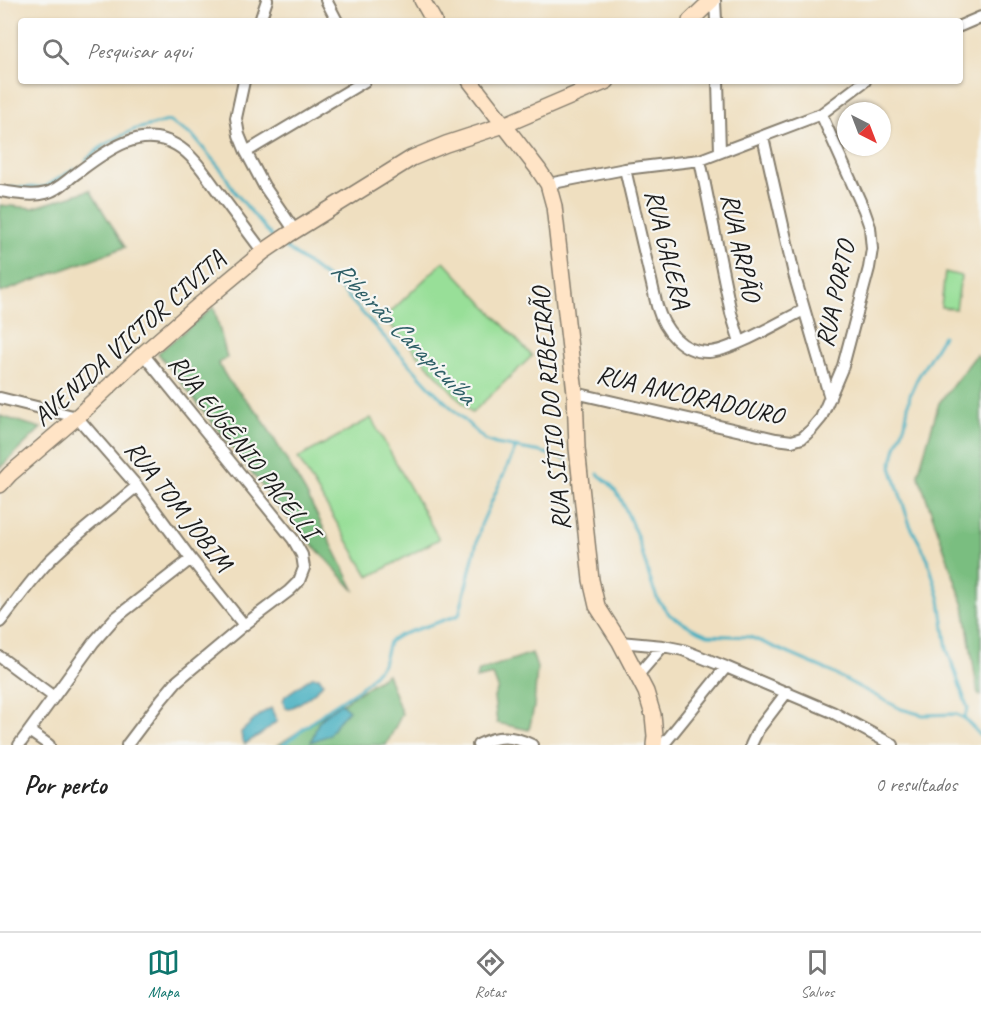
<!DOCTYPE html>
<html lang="pt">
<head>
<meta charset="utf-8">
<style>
  :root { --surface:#fff; --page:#f2f2f2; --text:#222; --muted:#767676; --line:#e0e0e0; --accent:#0f766e }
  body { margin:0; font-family:Caveat,sans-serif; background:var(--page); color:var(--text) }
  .compass { position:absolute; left:837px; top:102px; width:54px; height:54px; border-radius:50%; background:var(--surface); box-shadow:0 2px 4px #0004; rotate:138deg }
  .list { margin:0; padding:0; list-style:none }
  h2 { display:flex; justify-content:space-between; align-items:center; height:78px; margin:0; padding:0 24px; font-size:26px }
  h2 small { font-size:20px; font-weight:400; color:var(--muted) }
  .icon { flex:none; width:33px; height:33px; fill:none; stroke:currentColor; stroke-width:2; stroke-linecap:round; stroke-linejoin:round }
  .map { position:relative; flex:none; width:981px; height:745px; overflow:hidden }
  .search { position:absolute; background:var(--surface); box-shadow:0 2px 4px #0004; left:18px; right:18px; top:18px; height:66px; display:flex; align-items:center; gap:15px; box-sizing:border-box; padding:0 21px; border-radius:6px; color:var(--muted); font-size:22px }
  .sheet { height:186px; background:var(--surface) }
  nav { display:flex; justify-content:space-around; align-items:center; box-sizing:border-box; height:84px; border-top:2px solid var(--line); background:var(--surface); font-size:16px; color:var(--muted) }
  nav a { display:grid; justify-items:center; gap:3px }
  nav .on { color:var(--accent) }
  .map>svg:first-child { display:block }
  .green { fill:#98df98; stroke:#5a7e5a; stroke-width:1.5 }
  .forest { fill:#7abe80; stroke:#4b6d4e; stroke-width:1.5 }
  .water { fill:#42aec0; stroke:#2f656e; stroke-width:1.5 }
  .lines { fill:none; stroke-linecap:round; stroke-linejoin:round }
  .stream { stroke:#42aec0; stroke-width:3 }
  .minor-casing { stroke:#867e6e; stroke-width:14 }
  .secondary-casing { stroke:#867e6e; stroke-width:18 }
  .minor { stroke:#fff; stroke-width:10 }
  .secondary { stroke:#ffe4c6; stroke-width:15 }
  .labels { text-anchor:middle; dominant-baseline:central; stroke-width:4.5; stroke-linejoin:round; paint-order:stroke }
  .street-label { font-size:26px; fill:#1c1c1c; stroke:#f6f6f2 }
  .water-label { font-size:27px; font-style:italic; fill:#2d5e66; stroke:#f6f6f2 }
</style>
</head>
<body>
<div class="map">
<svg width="981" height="745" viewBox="0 0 981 745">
  <rect width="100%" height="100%" fill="#f6f6f2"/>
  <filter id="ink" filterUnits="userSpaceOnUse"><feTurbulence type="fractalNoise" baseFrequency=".0167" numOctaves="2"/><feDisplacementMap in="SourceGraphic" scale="12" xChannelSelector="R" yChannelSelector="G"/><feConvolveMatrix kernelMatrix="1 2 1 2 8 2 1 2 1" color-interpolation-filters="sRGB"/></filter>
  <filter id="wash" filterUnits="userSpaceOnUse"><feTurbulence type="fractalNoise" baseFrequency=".008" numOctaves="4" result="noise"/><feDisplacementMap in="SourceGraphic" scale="24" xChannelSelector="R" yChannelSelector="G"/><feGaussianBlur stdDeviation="1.35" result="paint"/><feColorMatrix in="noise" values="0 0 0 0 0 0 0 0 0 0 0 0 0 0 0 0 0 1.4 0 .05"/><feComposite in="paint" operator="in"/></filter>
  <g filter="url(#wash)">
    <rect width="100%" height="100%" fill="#efdfc0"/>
    <path class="green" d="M 444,261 L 532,356 L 472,413 L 384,318 Z
      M 945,272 L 961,276 L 956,309 L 941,307 Z
      M 371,418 L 439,539 L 369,577 L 298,458 Z"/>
    <path class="forest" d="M 90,190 L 125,247 L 0,293 L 0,205 L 33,208 Z
      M 214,307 L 227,358 L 218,363 L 228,380 L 260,415 L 306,493 L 355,591 L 280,509 L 158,353 Z
      M 977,354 L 981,362 L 981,696 L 978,694 L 964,606 L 918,474 L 939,403 Z
      M 0,416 L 41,428 L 0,468 Z
      M 532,653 L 537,668 L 534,707 L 529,730 L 497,723 L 494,697 L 498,688 L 493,675 L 476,679 L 479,671 Z
      M 387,674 L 402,714 L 386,745 L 278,745 Z"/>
    <path class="water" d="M 312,677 L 319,677 L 323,683 C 314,695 302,702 289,709 L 285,708 L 283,701 L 285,696 Z
      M 341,703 L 349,710 L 338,722 L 329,735 L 311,742 L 318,723 L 327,713 Z
      M 271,708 L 277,721 L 264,732 L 245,744 L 242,740 L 241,732 L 262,713 Z"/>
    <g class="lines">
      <path class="stream" d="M 86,160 L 104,145 L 133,130 L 168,121 L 193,136 L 223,172 L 234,191 L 273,238
        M 11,188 L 45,187 L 74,169
        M 281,244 L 338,286 L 429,386 L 485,440 L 496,444 L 541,452 L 566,459
        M 943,336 L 917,379 L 910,395 L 905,424 L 896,447 L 891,467 L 910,525 L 927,557 L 940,600 L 947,649 L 968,709 L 964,718
        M 598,474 L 610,484 L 621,499 L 637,536 L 652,585 L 658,600 L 670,615 L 694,629 L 708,635 L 750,637 L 776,648 L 825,669 L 901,709 L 923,715 L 955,714 L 964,718 L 981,736
        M 283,745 L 331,707 L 359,689 L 369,680 L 383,664 L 389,642 L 400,635 L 459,615 L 481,525 L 516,447"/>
    </g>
  </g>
  <g filter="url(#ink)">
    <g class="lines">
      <g class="minor-casing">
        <path id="minor" d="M 326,0 L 337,21
          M 715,0 L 716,21
          M 260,21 L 267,0
          M 960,26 L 981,17
          M 244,81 L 236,118 L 239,135 L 246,152 L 264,186 L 295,231
          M 718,81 L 720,152
          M 763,137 L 794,274 L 830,398
          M 246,152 L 365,81
          M 700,160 L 731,313 L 740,342
          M 625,169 L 657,306 C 664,330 682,353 709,352 C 732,351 781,321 804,310
          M 548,184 L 625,169 L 700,160 L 821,114 L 865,81
          M 0,191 C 15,193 31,197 46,193 C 58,190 67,180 77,173 C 105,152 140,124 176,145 C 194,155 207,177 219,193 C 234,213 248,232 263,252
          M 575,393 L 776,439 L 792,441 L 802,438 L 811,430 L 821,418 L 843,366 L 869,268 L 872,249 L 870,227 L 864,210 L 821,114
          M 0,398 L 77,417 L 137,486 L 191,559 L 244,625
          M 0,622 C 16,602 31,580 49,561 C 76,534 108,511 137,486
          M 620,642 L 663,646 L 683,650 L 726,667 L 832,712 L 893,745
          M 0,657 L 54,697
          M 638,675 L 663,646
          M 29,731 L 49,745
          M 19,745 L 93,643 L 114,619 L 191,559
          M 127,745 L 161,700 L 176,682 L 244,625 L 289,591 L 299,581 L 304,568 L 302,555 L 293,539 L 143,354
          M 478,745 C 497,735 512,735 532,745
          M 663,745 L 726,667
          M 751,745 L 758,730 L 787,692"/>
      </g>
      <g class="secondary-casing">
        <path id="secondary" d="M 422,0 L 434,21
          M 690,21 L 712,0
          M 470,81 L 538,169 L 548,184 L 554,206 L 575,393 L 577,448 L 591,580 L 597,606 L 620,642 L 646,692 L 653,715 L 655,736 L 654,745
          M 0,485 L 10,474 L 77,417 L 143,354 L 197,307 L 263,252 L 288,235 L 412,158 L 446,144 L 504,125 L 607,81"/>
      </g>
      <use href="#minor" class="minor"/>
      <use href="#secondary" class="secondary"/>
    </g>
  </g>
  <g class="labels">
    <g class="street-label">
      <text transform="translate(741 247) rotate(78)">RUA ARPÃO</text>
      <text transform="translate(668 249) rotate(76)">RUA GALERA</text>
      <text transform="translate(835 294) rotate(-78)">RUA PORTO</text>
      <text transform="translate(129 338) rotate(-42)">AVENIDA VICTOR CIVITA</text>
      <text transform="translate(690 395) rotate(13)">RUA ANCORADOURO</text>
      <text transform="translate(551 409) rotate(-95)">RUA SÍTIO DO RIBEIRÃO</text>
      <text transform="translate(244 447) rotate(52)">RUA EUGÊNIO PACELLI</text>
      <text transform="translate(179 506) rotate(52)">RUA TOM JOBIM</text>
    </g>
    <g class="water-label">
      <text transform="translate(404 332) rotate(45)">Ribeirão Carapicuíba</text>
    </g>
  </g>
</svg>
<svg class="compass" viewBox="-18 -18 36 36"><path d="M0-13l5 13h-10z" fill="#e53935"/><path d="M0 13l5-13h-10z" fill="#767676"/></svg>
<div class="search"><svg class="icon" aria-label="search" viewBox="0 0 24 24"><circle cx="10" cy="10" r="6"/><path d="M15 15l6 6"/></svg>Pesquisar aqui</div>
</div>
<section class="sheet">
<h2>Por perto<small>0 resultados</small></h2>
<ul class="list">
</ul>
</section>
<nav>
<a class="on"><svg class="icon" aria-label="map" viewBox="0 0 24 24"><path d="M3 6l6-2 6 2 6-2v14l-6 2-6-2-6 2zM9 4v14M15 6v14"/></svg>Mapa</a>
<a><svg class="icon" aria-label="directions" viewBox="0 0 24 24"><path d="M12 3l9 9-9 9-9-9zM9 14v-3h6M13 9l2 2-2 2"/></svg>Rotas</a>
<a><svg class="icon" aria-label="saved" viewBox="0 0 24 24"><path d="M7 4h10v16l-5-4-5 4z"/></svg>Salvos</a>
</nav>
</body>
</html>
